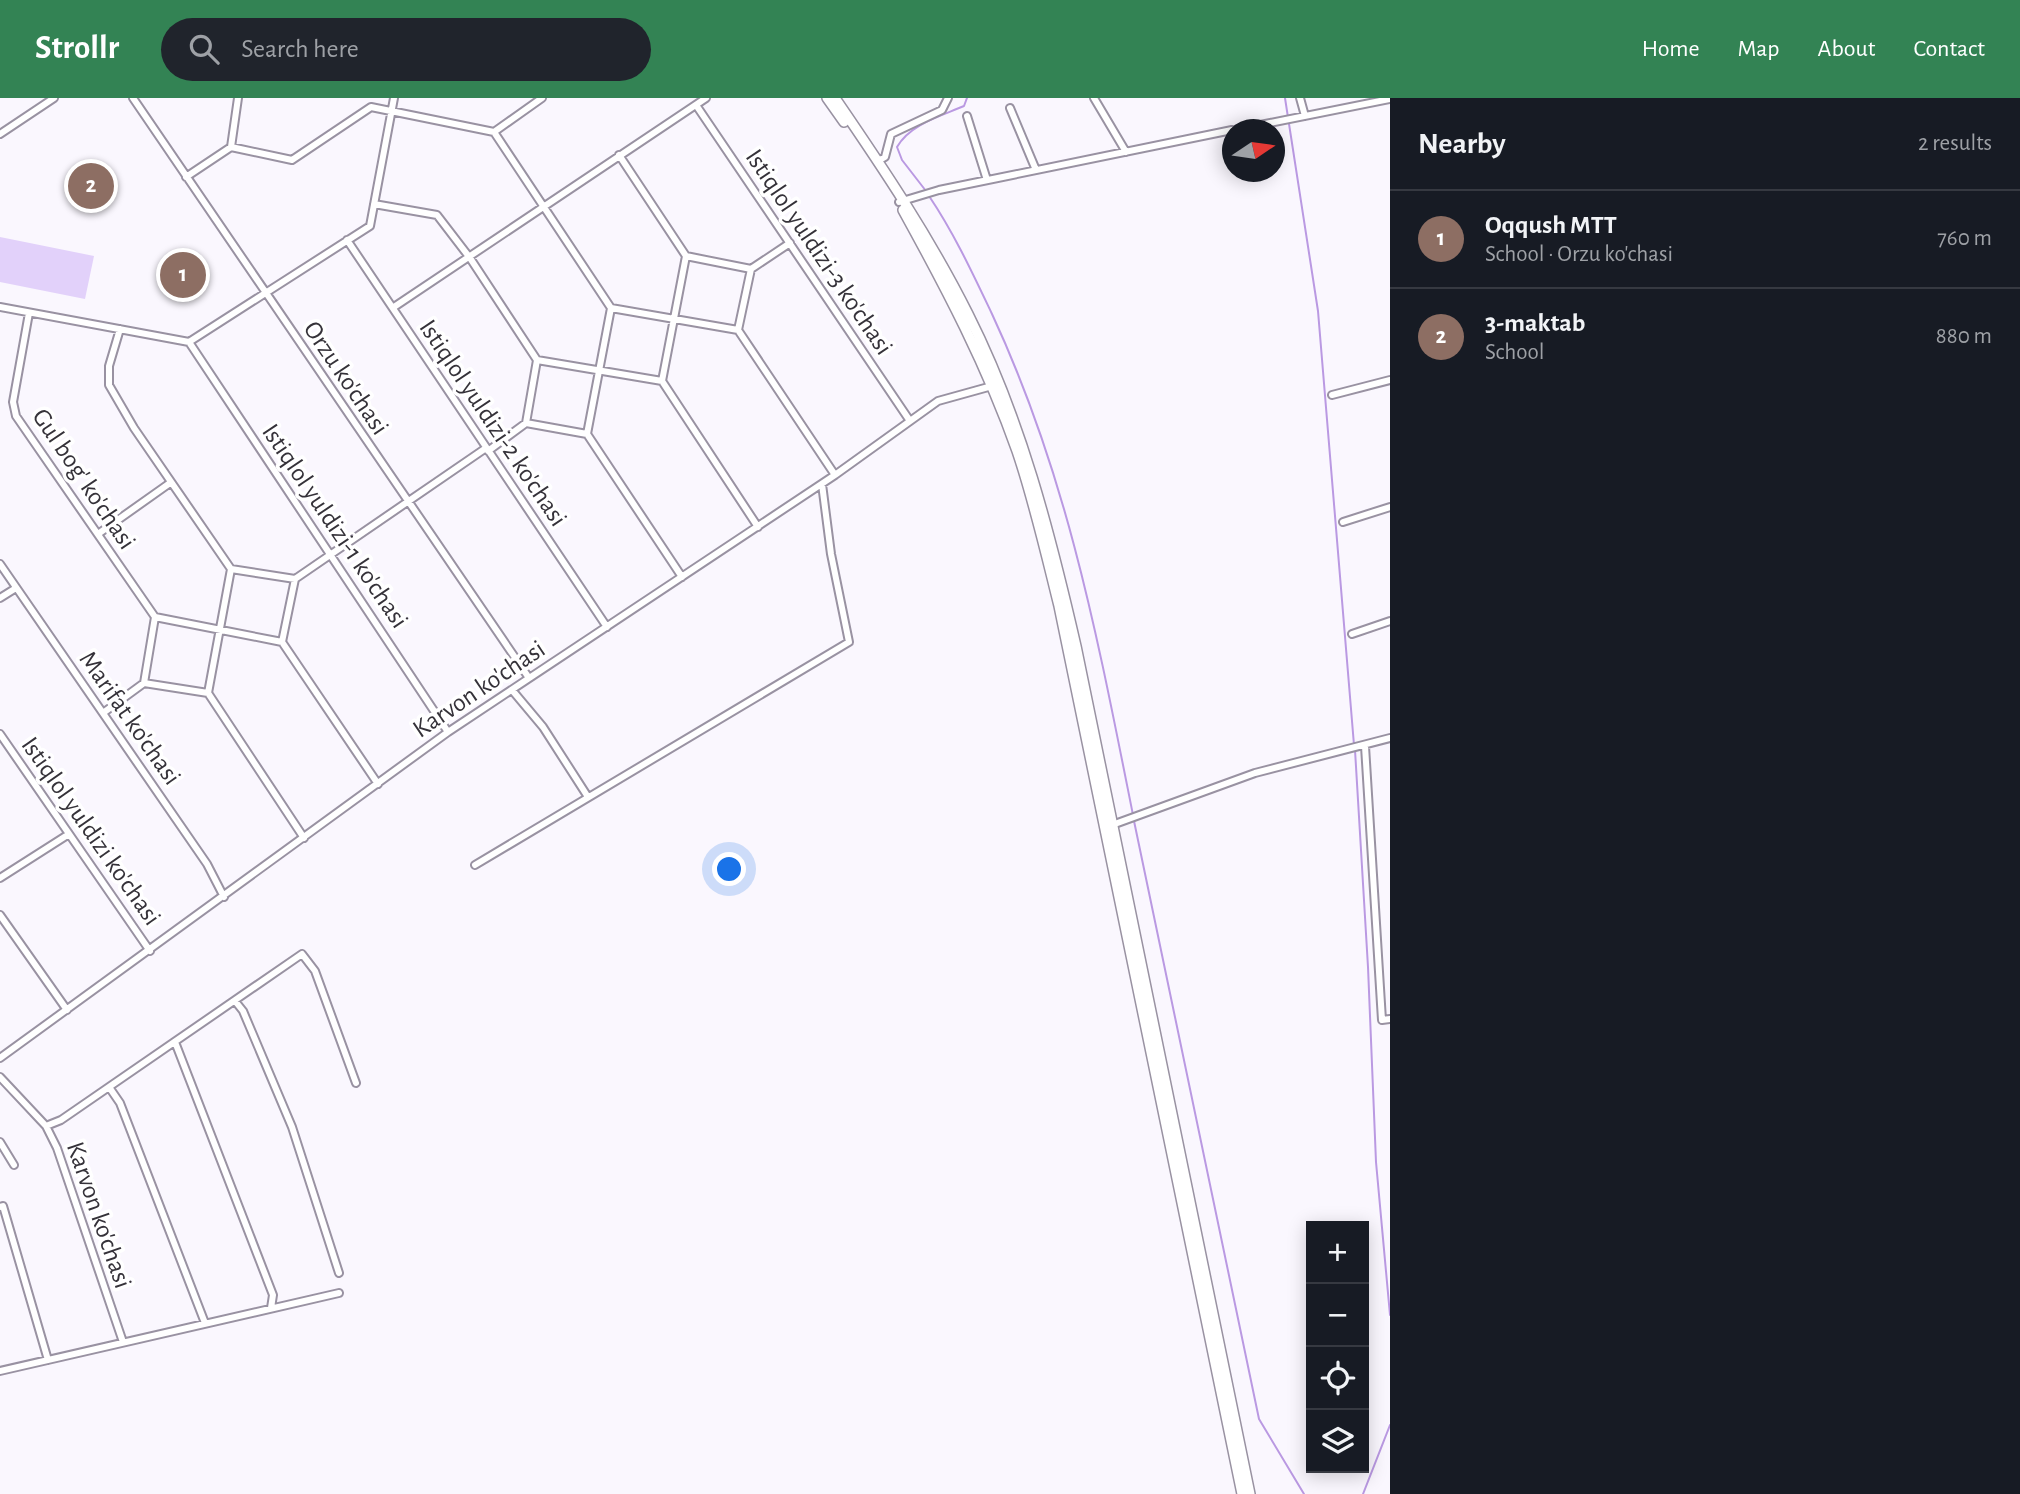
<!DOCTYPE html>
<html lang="en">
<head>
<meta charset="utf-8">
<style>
  :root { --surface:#171b24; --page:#20242c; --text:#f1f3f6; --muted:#9ea1a6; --line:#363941; --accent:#338354 }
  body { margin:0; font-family:"Alegreya Sans",sans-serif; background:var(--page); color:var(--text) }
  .controls { position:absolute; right:21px; bottom:21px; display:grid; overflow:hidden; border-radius:0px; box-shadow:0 4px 18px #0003 }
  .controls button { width:63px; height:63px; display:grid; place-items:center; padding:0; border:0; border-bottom:2px solid var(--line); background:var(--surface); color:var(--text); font:35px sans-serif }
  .compass { position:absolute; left:1222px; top:21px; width:63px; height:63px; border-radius:50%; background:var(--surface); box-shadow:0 4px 18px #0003; rotate:77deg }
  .you { position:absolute; left:730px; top:772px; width:24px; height:24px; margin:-18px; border:5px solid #fff; border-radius:50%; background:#1a73e8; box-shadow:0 0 0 10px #1a73e833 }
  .badge { display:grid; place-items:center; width:46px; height:46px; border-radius:50%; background:var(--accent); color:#fff; font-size:23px; font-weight:700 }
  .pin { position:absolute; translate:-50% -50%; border:4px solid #fff; box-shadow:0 2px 7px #0006 }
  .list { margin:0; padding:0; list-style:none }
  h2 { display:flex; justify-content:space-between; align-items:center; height:91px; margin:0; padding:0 28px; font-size:30px }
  h2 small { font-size:23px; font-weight:400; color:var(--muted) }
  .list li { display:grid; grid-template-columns:46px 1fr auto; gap:21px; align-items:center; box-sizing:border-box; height:98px; padding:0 28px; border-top:2px solid var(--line) }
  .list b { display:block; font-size:26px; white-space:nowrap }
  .list p { margin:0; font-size:23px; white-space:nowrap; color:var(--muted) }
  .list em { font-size:23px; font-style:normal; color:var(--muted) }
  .icon { flex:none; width:38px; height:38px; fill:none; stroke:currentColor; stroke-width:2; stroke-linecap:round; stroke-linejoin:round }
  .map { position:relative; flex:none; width:1390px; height:1396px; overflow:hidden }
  header { display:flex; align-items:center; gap:42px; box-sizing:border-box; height:98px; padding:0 35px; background:var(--accent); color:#fff }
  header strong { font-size:33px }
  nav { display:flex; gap:38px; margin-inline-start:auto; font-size:24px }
  .search { width:490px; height:63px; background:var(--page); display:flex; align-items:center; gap:18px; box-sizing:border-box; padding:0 24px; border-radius:38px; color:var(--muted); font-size:26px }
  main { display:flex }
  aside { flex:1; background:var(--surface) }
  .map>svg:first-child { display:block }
  .green { fill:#e2d1fa }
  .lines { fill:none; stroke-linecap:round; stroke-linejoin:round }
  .stream { stroke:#ba99e2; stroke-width:2 }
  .minor-casing { stroke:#9992a2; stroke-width:10 }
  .secondary-casing { stroke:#9992a2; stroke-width:12 }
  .minor { stroke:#fff; stroke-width:6 }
  .secondary { stroke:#fff; stroke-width:9 }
  .labels { text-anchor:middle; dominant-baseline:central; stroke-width:7; stroke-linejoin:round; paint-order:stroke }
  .street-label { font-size:26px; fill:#353239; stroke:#fff }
</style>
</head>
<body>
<header>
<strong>Strollr</strong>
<div class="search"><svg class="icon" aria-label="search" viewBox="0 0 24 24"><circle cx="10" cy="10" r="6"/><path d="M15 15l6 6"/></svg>Search here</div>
<nav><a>Home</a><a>Map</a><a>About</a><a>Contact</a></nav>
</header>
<main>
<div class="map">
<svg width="1390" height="1396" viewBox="0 0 1390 1396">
  <rect width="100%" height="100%" fill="#faf7fe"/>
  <path class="green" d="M 0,139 L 94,158 L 85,201 L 0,184 Z"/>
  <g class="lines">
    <path class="stream" d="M 1285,0 L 1318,213 L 1354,647
      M 926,93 L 902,62 L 897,49 C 910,26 941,18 964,8 L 967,0
      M 929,98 C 954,135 973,176 992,216 C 1068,379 1098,542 1133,717
      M 1355,652 L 1368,869 L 1376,1064 L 1390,1217
      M 1134,723 L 1259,1321 L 1304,1396
      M 1363,1396 L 1390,1327"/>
    <g class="minor-casing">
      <path id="minor" d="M 133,0 L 529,580
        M 1094,0 L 1126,54
        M 1300,0 L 1305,18
        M 696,7 L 910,323
        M 1010,10 L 1036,72
        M 967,18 L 987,82
        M 1235,32 L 1390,1
        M 494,34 L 611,210
        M 0,36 L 54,0
        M 231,49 L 238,0
        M 619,57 L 686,158
        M 878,63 L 885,59 L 891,36 L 942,12 L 948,0
        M 186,79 L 231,49 L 292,62 L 371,9 L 494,34 L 542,0
        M 899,104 L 939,92 L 1232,32
        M 374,106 L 437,117 L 470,160 L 537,262
        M 347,142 L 607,529
        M 686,158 L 751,171
        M 0,209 L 189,244 L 370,128 L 394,0
        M 394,209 L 706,0
        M 611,210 L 738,232
        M 29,215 L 13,304 L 16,318 L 155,519
        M 120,231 L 109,268 L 109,287 L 134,330 L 231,471
        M 738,232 L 835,377
        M 738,232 L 751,171 L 790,145
        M 189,244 L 448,634
        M 537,262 L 662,283
        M 662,283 L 758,429
        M 662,283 L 686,158
        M 1332,297 L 1390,282
        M 526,325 L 537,262
        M 587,336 L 682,479
        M 587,336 L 611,210
        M 488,353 L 526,325 L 587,336
        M 1343,424 L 1390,409
        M 98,436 L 170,385
        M 0,466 L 207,766 L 224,799
        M 231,471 L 295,481 L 486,350
        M 0,500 L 16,490
        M 155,519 L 282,544
        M 1352,536 L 1390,523
        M 282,544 L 378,686
        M 282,544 L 295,481
        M 144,585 L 208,595
        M 512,592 L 543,629 L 588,699
        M 208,595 L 304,740
        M 208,595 L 231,471
        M 103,615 L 144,585 L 155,519
        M 0,636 L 150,853
        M 1365,648 L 1382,922 L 1390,921
        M 1112,727 L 1255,675 L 1390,640
        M 475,767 L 849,544 L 831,456 L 822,386
        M 0,780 L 69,736
        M 0,817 L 67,912
        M 235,903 L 243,913 L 292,1029 L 339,1175
        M 175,944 L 273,1197 L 271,1210
        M 0,960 L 448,634 L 835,377 L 938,303 L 992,288
        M 0,979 L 46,1028 L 57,1050 L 123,1244
        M 109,989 L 120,1005 L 205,1225
        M 46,1028 L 61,1022 L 302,856 L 315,873 L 356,985
        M 0,1044 L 14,1067
        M 0,1109 L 3,1108 L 48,1262
        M 0,1273 L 339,1195"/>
    </g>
    <g class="secondary-casing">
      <path id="secondary" d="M 827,0 L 844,24
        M 835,0 C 883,70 930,140 968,216 C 1021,321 1050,435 1076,548 L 1250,1396
        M 903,112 C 946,190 987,268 1017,353 C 1034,403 1046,456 1059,508 L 1242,1396"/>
    </g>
    <use href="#minor" class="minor"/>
    <use href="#secondary" class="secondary"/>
  </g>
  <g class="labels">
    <g class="street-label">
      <text transform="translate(819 154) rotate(56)">Istiqlol yuldizi-3 ko'chasi</text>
      <text transform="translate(346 280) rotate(56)">Orzu ko'chasi</text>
      <text transform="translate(493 325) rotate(56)">Istiqlol yuldizi-2 ko'chasi</text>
      <text transform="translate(84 381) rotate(56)">Gul bog' ko'chasi</text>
      <text transform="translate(335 428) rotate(56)">Istiqlol yuldizi-1 ko'chasi</text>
      <text transform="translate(479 591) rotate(-34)">Karvon ko'chasi</text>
      <text transform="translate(130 620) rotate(55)">Marifat ko'chasi</text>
      <text transform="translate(91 733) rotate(55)">Istiqlol yuldizi ko'chasi</text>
      <text transform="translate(99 1117) rotate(71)">Karvon ko'chasi</text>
    </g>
  </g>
</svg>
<div class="controls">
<button>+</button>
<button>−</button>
<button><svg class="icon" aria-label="locate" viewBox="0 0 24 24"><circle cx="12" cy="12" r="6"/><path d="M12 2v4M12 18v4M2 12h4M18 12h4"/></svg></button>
<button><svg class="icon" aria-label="layers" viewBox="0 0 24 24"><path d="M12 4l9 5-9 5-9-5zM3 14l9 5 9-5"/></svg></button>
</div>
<svg class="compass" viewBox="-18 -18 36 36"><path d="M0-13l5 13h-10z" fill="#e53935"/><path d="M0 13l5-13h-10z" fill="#9ea1a6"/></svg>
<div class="you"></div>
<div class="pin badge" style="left:183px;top:177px;background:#8d6e63">1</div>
<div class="pin badge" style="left:91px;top:88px;background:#8d6e63">2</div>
</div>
<aside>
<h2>Nearby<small>2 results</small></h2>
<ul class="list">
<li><span class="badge" style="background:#8d6e63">1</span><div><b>Oqqush MTT</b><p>School · Orzu ko'chasi</p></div><em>760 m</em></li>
<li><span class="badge" style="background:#8d6e63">2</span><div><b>3-maktab</b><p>School</p></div><em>880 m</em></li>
</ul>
</aside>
</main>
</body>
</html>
